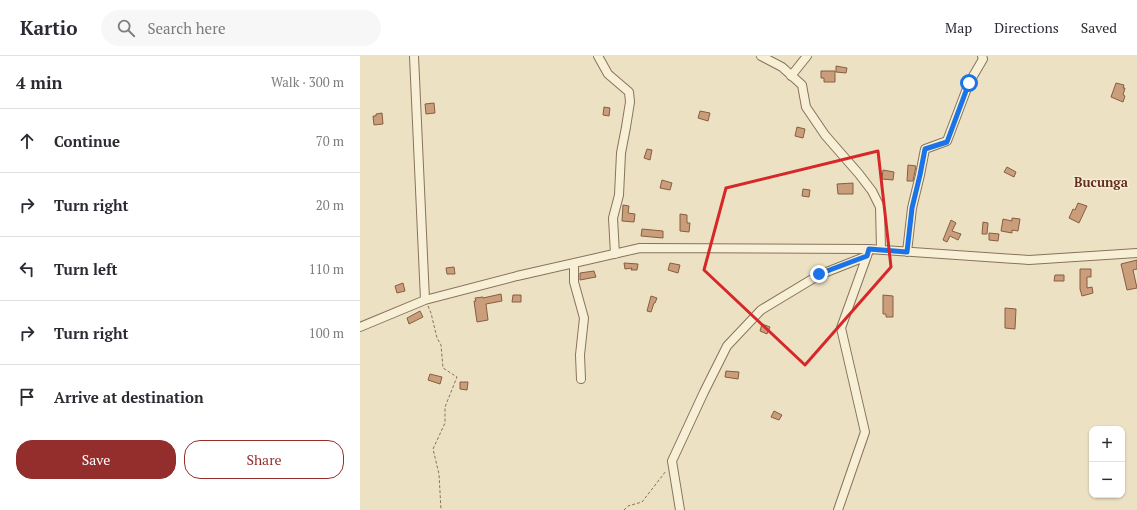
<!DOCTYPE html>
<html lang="en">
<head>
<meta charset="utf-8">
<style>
  :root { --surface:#fff; --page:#f7f7f7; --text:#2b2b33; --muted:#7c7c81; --line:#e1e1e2; --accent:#942e2d }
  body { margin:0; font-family:"PT Serif",serif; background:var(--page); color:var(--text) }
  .controls { position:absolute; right:12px; bottom:12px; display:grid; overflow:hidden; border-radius:8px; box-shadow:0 1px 3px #0004 }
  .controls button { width:36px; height:36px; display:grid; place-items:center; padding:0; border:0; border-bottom:1px solid var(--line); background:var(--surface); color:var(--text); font:20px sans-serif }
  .stop { position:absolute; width:12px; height:12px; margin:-9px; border:3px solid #1a73e8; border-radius:50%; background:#fff }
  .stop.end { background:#1a73e8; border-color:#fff; box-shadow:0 1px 4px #0008 }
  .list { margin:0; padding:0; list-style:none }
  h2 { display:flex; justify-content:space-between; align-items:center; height:52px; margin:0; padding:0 16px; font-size:17px }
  h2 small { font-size:13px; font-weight:400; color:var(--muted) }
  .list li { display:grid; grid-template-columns:26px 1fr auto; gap:12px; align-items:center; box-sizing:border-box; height:64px; padding:0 16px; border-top:1px solid var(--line) }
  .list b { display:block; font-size:15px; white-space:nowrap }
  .list em { font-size:13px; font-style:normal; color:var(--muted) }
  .actions { display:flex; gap:8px; padding:12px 16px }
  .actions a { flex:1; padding:9px 0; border:1px solid var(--accent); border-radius:16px; text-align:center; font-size:14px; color:var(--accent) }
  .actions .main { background:var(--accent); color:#fff }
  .icon { flex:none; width:22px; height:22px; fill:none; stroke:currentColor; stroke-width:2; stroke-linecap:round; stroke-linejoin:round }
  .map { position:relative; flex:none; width:777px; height:454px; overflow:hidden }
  header { display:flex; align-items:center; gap:24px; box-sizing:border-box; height:56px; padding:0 20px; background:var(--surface); border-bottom:1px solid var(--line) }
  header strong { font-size:19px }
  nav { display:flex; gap:22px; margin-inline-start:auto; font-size:14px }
  .search { width:280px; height:36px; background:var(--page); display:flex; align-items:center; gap:10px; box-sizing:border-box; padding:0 14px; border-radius:22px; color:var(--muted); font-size:15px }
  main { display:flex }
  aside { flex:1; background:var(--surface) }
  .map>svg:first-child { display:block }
  .building { fill:#ca9d7b; stroke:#865e42 }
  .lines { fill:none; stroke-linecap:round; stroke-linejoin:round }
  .minor-casing { stroke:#87735b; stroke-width:10 }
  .path { stroke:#87735b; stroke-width:1; stroke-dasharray:3 2; stroke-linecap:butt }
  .minor { stroke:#f8efd7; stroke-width:8 }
  .route { stroke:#1a73e8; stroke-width:5 }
  .marked { fill:none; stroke:#d62828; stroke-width:3; stroke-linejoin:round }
  .labels { text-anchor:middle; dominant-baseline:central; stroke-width:3; stroke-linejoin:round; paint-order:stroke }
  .quarter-label { font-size:13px; font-weight:bold; fill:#632e1f; stroke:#f5ecd4 }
</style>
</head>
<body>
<header>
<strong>Kartio</strong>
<div class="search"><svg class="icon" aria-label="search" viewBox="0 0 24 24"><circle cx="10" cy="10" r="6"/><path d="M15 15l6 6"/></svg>Search here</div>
<nav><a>Map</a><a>Directions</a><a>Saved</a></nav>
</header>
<main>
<aside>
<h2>4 min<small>Walk · 300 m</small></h2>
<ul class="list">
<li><svg class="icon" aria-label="ahead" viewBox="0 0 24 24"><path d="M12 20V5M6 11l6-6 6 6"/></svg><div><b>Continue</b></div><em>70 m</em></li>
<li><svg class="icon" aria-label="right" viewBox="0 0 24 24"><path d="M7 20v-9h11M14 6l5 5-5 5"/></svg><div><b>Turn right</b></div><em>20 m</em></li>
<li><svg class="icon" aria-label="left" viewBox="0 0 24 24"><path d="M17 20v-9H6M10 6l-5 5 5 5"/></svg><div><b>Turn left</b></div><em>110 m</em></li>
<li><svg class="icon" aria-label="right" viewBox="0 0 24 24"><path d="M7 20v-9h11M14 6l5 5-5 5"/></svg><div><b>Turn right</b></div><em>100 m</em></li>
<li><svg class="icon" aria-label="arrive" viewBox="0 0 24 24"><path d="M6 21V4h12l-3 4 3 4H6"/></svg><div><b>Arrive at destination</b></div></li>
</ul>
<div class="actions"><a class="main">Save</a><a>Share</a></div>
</aside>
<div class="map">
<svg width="777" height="454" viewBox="0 0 777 454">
  <rect width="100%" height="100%" fill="#ede1c4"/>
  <path class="building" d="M 476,10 L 487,12 L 486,17 L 476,16 Z
    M 461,15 L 475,15 L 475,26 L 464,26 L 464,22 L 461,22 Z
    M 756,27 L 764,29 L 763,32 L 765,32 L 763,39 L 765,40 L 763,46 L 751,41 Z
    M 74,47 L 75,57 L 66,58 L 65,48 Z
    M 244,51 L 250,52 L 249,60 L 243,59 Z
    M 340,55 L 350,57 L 348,65 L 338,62 Z
    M 22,57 L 23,68 L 14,69 L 13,60 L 16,60 L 16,58 Z
    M 437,71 L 445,73 L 443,82 L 435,80 Z
    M 287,93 L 292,94 L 290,104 L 284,102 Z
    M 548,109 L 556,110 L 553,125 L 547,125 Z
    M 647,111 L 656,116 L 654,121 L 644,116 Z
    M 523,114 L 534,116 L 533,124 L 522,123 Z
    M 302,124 L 312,127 L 310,134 L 300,132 Z
    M 493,127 L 493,138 L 478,138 L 477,128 Z
    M 443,133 L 450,134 L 449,141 L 442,140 Z
    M 718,147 L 727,150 L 719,167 L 709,162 L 713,153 L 715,154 Z
    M 263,149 L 269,150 L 268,157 L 275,158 L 274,166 L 262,165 Z
    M 320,158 L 327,159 L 327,167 L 330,167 L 329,176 L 320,175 Z
    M 652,162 L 660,163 L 658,175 L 652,174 L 652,177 L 641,175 L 643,163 L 652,165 Z
    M 591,164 L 596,167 L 592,175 L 601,178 L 598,184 L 590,180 L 587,186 L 583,184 Z
    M 623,166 L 628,167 L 627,178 L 622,178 Z
    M 282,173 L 303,175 L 303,182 L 281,180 Z
    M 629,177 L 639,178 L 638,185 L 629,184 Z
    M 777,204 L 777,213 L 773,214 L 777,232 L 767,234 L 761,208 Z
    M 264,207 L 278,208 L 277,214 L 271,214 L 272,212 L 265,213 Z
    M 310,207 L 320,209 L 318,217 L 308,214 Z
    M 94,211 L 95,218 L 87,218 L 86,212 Z
    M 720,213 L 731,213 L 731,221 L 727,221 L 727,232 L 732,231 L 733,237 L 722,240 L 720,233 Z
    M 234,215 L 236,221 L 220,224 L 220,217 Z
    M 695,219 L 704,219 L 704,225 L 694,225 Z
    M 43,227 L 45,235 L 37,237 L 35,230 Z
    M 141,238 L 142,245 L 126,248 L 128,264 L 117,266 L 114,245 L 116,245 L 115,242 L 123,241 L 123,242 Z
    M 153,239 L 161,239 L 161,246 L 152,246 Z
    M 523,239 L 533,240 L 533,261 L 526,261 L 526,258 L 523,258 Z
    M 291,240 L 297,242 L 295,247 L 294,247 L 291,256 L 287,255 Z
    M 645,252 L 656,253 L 655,273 L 645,272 Z
    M 60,255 L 63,261 L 49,268 L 47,262 Z
    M 402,268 L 410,271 L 407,278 L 400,275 Z
    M 366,315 L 379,316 L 378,323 L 365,321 Z
    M 70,318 L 82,321 L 80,328 L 68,324 Z
    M 100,326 L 108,326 L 107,334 L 100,333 Z
    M 414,355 L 422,359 L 419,364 L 411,361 Z"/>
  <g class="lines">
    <g class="minor-casing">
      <path id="minor" d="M 54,0 L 65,244
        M 238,0 L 248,18 L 269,36 L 270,46 L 266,71 L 261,97 L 259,139 L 253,162 L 255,198
        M 401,0 L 422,11 L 442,29 L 446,51 L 465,79 L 499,118 L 512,135 L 520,151 L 521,193
        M 431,20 L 447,0
        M 547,196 L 552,152 L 560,119 L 565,93 L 587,85 L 609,27 L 623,3 L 622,0
        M 214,207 L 214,226 L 224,262 L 220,299 L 221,323
        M 0,271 L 65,244 L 157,220 L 280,192 L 509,193 L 669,204 L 777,197
        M 320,454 L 312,405 L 344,336 L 367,290 L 401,254 L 459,219 L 507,200
        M 478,454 L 505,376 L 481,272 L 508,197"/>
    </g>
    <path class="path" d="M 68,250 L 71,257 L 77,282 L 81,289 L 83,312 L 97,321 L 85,351 L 85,367 L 73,393 L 79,418 L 81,454
      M 264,454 L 268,450 L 282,446 L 306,415"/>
    <use href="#minor" class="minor"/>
  </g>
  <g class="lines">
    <path class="route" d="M 459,218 L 507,200 L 509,193 L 547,196 L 552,152 L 560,119 L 565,93 L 587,86 L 609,27"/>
  </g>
  <path class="marked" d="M 518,95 L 531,211 L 445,309 L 344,214 L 366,132 Z"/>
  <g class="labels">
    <g class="quarter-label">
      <text x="741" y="126">Bucunga</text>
    </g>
  </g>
</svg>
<div class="controls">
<button>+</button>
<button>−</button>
</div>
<div class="stop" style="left:609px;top:27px"></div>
<div class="stop end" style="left:459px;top:218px"></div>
</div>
</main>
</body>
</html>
